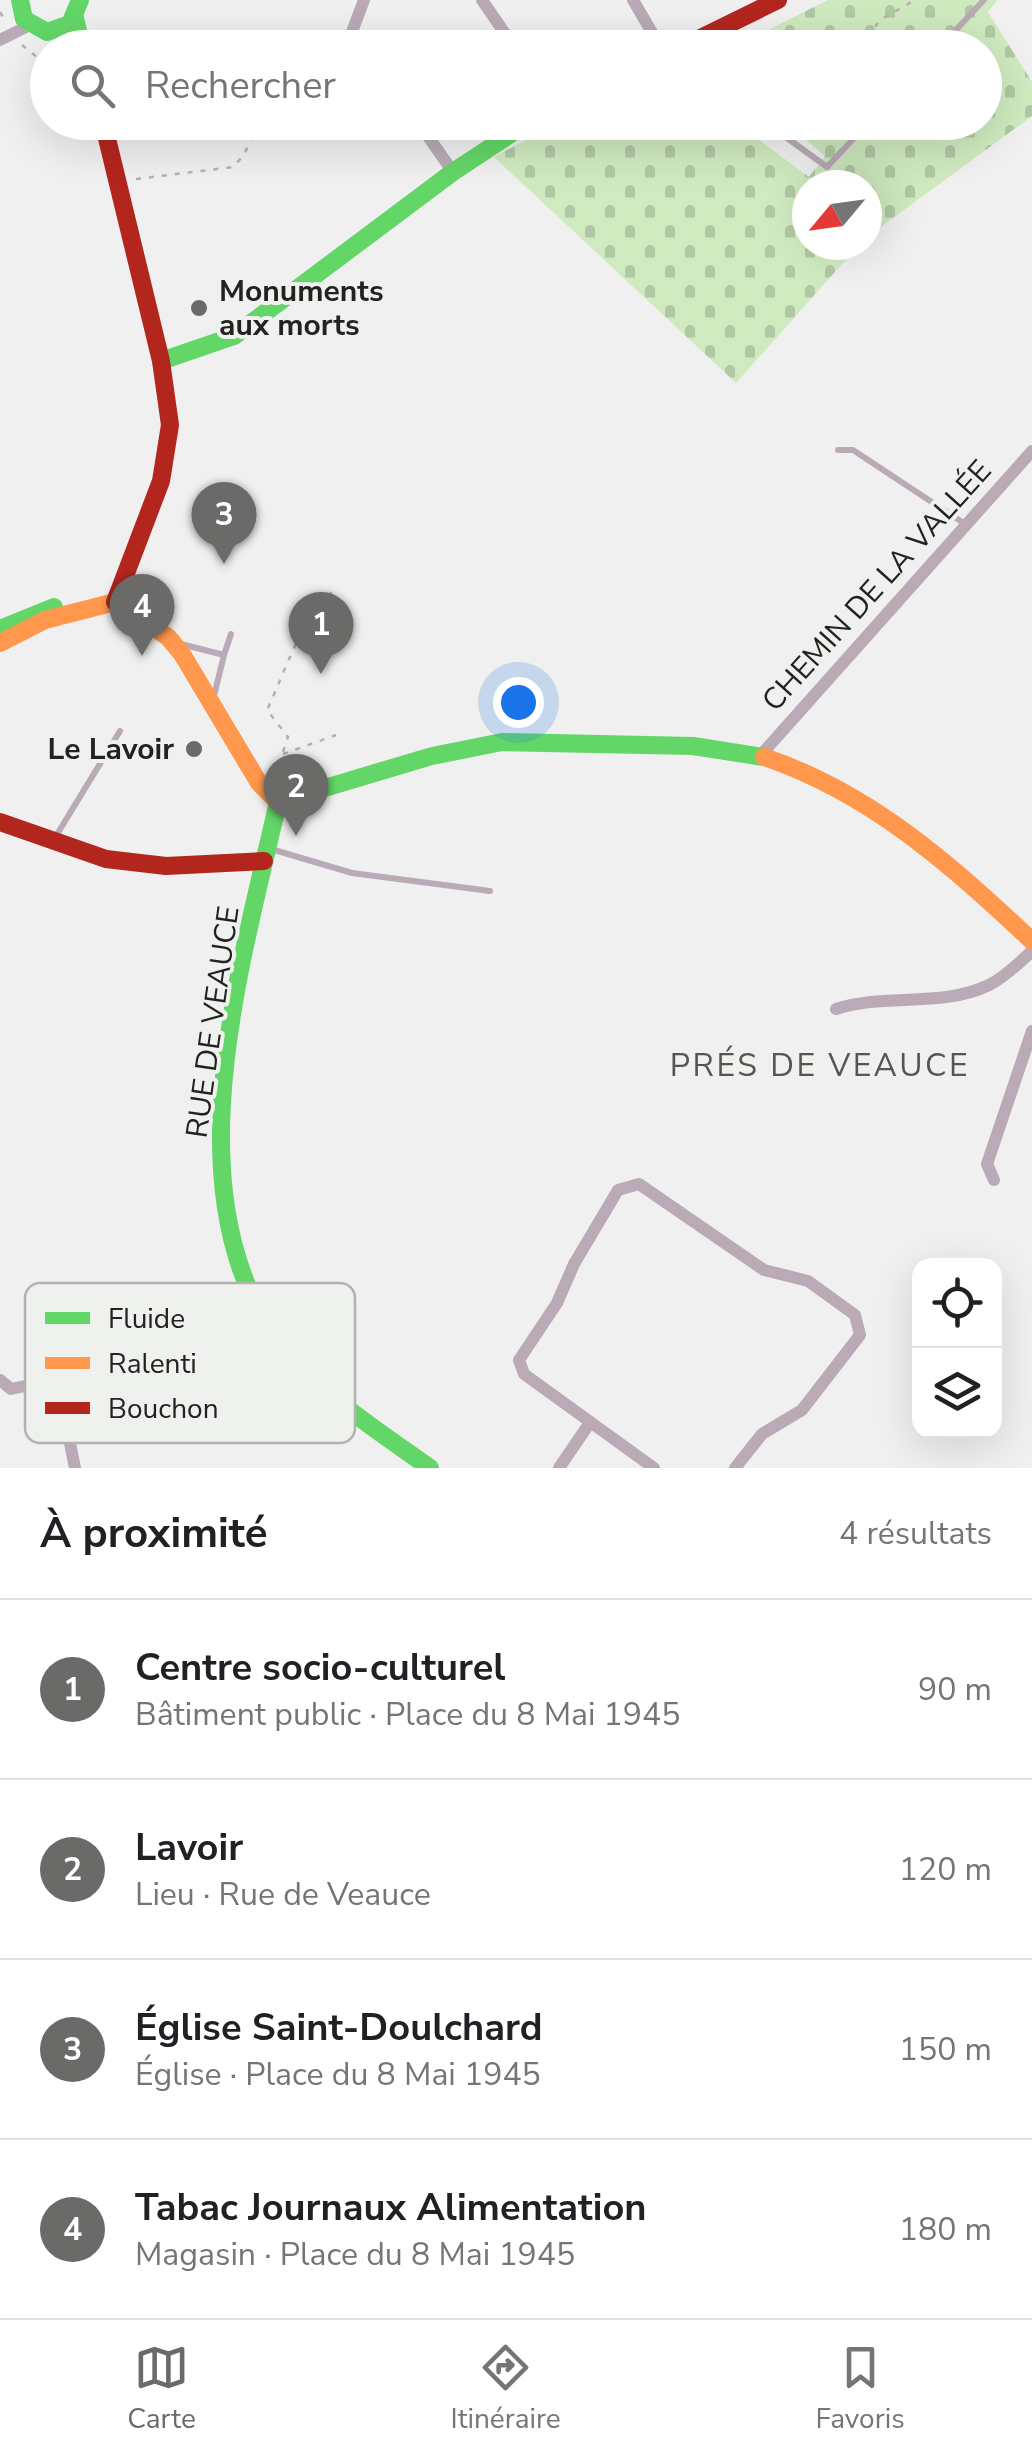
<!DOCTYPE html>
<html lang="fr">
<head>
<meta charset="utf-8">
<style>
  :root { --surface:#fff; --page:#f2f2f2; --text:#202124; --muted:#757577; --line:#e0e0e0; --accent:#6a6a69 }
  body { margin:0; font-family:"Nunito Sans",sans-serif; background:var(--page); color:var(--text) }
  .controls { position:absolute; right:30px; bottom:30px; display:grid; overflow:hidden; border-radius:20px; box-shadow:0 10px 40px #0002 }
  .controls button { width:90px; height:90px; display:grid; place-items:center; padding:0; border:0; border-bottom:2px solid var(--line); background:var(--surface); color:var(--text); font:50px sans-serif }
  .compass { position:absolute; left:792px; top:170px; width:90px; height:90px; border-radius:50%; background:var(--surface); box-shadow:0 10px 40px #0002; rotate:241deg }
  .you { position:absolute; left:518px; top:702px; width:35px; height:35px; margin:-25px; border:8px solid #fff; border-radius:50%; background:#1a73e8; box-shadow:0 0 0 15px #1a73e833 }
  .badge { display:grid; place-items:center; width:65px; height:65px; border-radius:50%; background:var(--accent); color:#fff; font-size:32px; font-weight:700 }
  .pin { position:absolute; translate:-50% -82px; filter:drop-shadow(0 2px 5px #0008) }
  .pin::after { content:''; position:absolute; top:52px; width:35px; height:30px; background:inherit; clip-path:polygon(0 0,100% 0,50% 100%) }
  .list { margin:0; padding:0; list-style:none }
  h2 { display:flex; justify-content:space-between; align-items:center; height:130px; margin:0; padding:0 40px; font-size:42px }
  h2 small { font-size:32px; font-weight:400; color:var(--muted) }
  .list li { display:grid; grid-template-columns:65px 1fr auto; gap:30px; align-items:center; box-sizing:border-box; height:180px; padding:0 40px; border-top:2px solid var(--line) }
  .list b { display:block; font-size:38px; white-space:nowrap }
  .list p { margin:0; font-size:32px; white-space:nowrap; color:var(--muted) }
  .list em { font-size:32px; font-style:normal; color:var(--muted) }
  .icon { flex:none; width:55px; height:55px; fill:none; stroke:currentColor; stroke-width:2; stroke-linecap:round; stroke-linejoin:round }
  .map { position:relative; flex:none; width:1032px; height:1468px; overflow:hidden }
  .search { position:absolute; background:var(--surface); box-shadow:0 10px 40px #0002; left:30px; right:30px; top:30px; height:110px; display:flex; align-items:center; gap:25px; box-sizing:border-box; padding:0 35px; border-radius:55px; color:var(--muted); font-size:38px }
  .sheet { height:850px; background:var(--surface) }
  nav { display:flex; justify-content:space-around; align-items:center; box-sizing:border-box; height:140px; border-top:2px solid var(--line); background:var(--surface); font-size:28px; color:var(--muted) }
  nav a { display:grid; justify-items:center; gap:5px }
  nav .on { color:var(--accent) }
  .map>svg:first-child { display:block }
  .cemetery { fill:url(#cemetery-stones) }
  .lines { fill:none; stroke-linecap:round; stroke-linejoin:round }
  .path { stroke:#b6afb4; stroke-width:2.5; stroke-dasharray:5 8; stroke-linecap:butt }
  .lane { stroke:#b9aab6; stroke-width:6 }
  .street { stroke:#b9aab6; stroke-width:12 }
  .fast { stroke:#63d668; stroke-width:18 }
  .slow { stroke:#ff974d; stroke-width:18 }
  .jam { stroke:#b3261e; stroke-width:18 }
  .poi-dot { fill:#6a6a69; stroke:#eff1ee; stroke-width:4 }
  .labels { text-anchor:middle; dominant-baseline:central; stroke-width:8; stroke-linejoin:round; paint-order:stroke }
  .poi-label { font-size:30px; font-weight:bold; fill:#222221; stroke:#eff1ee; text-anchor:start }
  .street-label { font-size:30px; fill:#222221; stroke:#eff1ee }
  .neighbourhood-label { font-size:32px; letter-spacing:2.5px; fill:#555654; stroke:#eff1ee }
  .key { fill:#eff1ee; stroke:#b2b3b0; stroke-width:2.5 }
  .key-label { font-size:28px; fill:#222221 }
</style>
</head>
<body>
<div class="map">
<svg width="1032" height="1468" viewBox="0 0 1032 1468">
  <defs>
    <pattern id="cemetery-stones" width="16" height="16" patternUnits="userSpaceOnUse" patternTransform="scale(2.5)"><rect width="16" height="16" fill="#cfeabf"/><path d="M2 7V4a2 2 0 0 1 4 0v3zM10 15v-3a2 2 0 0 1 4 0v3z" fill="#b1c8a4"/></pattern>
  </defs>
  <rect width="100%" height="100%" fill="#eff0ef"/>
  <path class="cemetery" d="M 828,0 L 997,0 L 988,12 L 1032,82 L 1032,116 L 867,237 L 867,185 L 807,185 L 807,245 L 859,245 L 736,383 L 494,157 L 557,123 L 736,123 L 809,177 L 825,156 L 786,123 L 984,122 L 984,48 L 757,47 L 760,34 Z"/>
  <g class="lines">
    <path class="path" d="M 0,12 L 6,22
      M 22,45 L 48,66
      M 860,48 L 880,20 L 915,0
      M 136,179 L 233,167 L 244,155 L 258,122
      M 283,754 L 336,735
      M 270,773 L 278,767 L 288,737 L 267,710 C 279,686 309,600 332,593"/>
    <path class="lane" d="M 939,48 L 984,0
      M 765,122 L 827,167 L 869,122
      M 838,450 L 853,450 L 965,524
      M 181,644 L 224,655 L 214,696
      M 224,655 L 231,634
      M 56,836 L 120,731
      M 271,849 L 352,873 L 490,891"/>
    <path class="street" d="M 482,0 L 515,48
      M 633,0 L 661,48
      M 0,40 L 30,25
      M 346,48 L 364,0
      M 418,122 L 453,172
      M 760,756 L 1032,451
      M 836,1009 C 884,993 942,1008 989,985 C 1004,978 1020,962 1032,951
      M 994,1180 L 987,1164 L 1032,1031
      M 57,1379 L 75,1468
      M 0,1380 L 11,1389 L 272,1333
      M 559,1468 L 589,1424
      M 654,1468 L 524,1374 L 519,1360 L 557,1303 L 574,1264 L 618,1190 L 639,1184 L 764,1270 L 808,1281 L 855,1315 L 860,1335 L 802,1410 L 762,1434 L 735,1468"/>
    <path class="fast" d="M 20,0 L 24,19 L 47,32 L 70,24 L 80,0
      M 75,18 L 82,48
      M 161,361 L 234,336 L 453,172 L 529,122
      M 0,629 L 54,607
      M 278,802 L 432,756 L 502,742 L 693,746 L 764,757
      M 278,802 C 242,963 172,1187 274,1335 C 312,1390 376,1429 430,1468"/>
    <path class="slow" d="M 115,602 L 168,637 L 182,654 L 259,783 L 278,802
      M 0,643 L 45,620 L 115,602
      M 764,757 C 871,793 951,865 1032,941"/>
    <path class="jam" d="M 680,48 L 778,0
      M 103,122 L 161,361 L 170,425 L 161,481 L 115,602
      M 0,822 L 106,859 L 166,866 L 264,861"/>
  </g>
  <g class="poi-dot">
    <circle cx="199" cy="308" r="10"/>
    <circle cx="194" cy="749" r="10"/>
  </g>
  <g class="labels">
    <g class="poi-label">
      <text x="219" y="291">Monuments<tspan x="219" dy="34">aux morts</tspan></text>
      <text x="174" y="749" text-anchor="end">Le Lavoir</text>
    </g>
    <g class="street-label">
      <text transform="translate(877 586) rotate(-48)">CHEMIN DE LA VALLÉE</text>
      <text transform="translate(213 1022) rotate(-82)">RUE DE VEAUCE</text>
    </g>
    <g class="neighbourhood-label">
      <text x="820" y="1065">PRÉS DE VEAUCE</text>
    </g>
  </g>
  <rect x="25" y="1283" width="330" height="160" rx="15" class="key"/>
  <rect x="45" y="1312" width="45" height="12" fill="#63d668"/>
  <rect x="45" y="1357" width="45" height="12" fill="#ff974d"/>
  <rect x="45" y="1402" width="45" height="12" fill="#b3261e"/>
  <g class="key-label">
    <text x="108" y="1328">Fluide</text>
    <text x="108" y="1373">Ralenti</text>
    <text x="108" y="1418">Bouchon</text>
  </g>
</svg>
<div class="controls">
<button><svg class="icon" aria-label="locate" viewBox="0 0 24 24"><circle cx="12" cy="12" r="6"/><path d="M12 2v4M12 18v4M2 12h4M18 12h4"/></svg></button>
<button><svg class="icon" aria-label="layers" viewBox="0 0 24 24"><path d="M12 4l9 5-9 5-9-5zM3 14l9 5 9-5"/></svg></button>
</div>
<svg class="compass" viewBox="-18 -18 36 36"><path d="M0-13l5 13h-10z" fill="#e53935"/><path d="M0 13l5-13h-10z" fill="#757577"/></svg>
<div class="you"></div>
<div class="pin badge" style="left:321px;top:674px">1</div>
<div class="pin badge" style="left:296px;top:836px">2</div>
<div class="pin badge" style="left:224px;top:564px">3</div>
<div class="pin badge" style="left:142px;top:656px">4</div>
<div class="search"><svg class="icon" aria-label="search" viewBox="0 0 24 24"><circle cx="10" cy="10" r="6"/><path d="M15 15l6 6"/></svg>Rechercher</div>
</div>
<section class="sheet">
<h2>À proximité<small>4 résultats</small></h2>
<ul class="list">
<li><span class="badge">1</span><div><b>Centre socio-culturel</b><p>Bâtiment public · Place du 8 Mai 1945</p></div><em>90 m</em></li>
<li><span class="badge">2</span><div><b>Lavoir</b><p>Lieu · Rue de Veauce</p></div><em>120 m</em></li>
<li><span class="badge">3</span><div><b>Église Saint-Doulchard</b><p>Église · Place du 8 Mai 1945</p></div><em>150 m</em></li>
<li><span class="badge">4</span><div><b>Tabac Journaux Alimentation</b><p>Magasin · Place du 8 Mai 1945</p></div><em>180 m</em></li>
</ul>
</section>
<nav>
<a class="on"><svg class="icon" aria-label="map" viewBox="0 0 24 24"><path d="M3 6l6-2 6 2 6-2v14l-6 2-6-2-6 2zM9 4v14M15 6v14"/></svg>Carte</a>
<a><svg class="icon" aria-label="directions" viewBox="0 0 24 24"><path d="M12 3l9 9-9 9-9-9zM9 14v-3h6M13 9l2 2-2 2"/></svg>Itinéraire</a>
<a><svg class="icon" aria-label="saved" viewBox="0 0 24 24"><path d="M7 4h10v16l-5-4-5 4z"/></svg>Favoris</a>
</nav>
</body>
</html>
